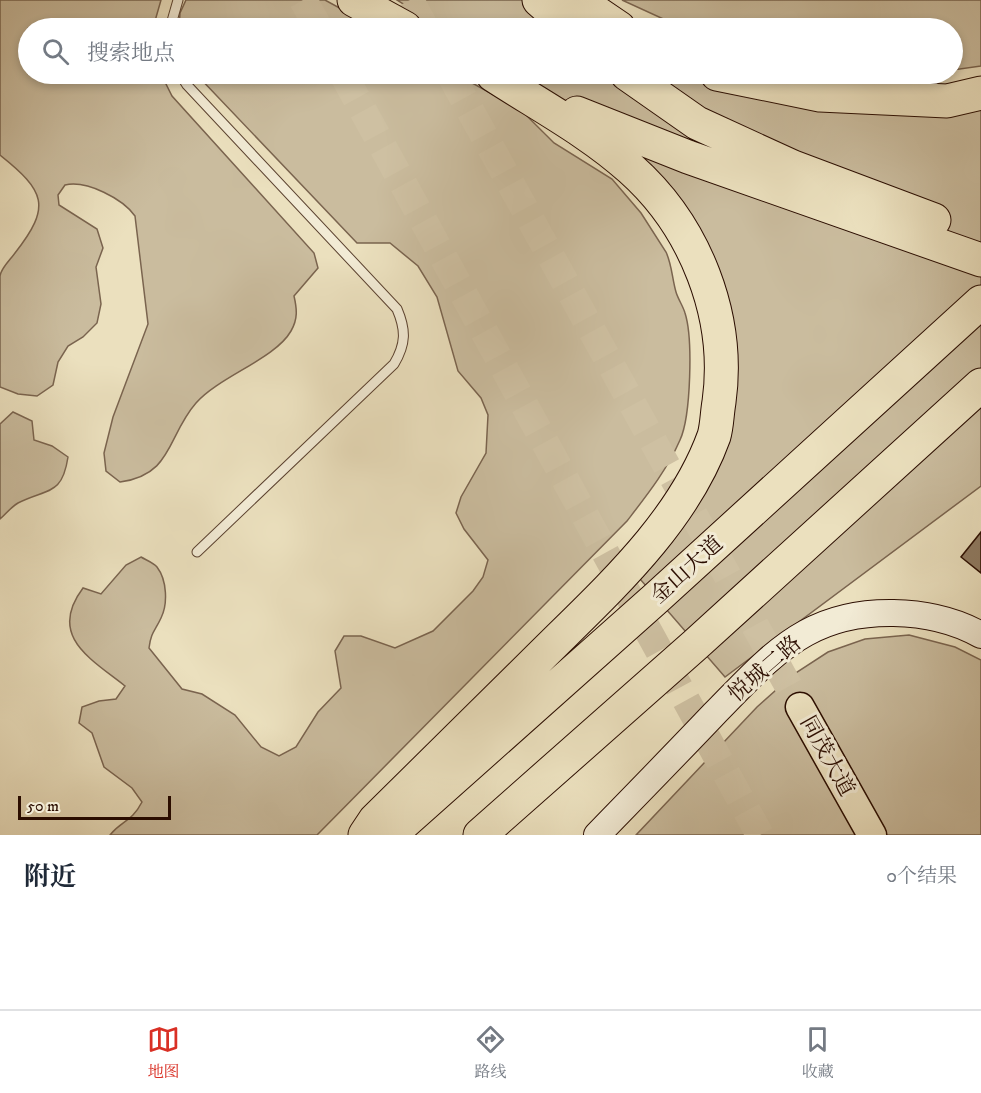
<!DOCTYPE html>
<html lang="zh">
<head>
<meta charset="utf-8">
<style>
  :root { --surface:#fff; --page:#f2f2f3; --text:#1f2937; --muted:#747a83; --line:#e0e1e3; --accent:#d93025 }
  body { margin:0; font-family:"IM FELL DW Pica","Noto Serif SC",serif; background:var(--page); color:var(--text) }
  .scale { position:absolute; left:18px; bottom:15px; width:153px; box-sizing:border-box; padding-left:6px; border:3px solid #2b0d00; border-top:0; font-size:16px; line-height:21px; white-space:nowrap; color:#2b0d00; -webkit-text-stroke:4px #f2ebd5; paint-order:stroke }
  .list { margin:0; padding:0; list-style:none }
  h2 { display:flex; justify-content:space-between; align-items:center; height:78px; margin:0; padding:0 24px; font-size:26px }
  h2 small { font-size:20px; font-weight:400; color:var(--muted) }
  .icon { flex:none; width:33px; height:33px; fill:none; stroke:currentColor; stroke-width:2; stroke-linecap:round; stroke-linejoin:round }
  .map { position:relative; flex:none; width:981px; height:835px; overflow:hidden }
  .search { position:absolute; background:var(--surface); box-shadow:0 3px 9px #0003; left:18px; right:18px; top:18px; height:66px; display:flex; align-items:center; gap:15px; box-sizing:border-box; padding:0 21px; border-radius:33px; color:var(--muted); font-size:22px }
  .sheet { height:174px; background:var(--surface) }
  nav { display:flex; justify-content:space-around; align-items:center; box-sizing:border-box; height:84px; border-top:2px solid var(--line); background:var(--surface); font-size:16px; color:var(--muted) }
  nav a { display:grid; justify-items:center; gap:3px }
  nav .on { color:var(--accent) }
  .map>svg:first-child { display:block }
  .green { fill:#cabc9e; stroke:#7a644f; stroke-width:1.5 }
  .building { fill:#8f7b63; stroke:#2b0d00; stroke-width:1.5 }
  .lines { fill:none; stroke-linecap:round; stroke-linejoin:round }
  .primary-tunnel { stroke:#cec0a2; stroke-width:28; stroke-dasharray:28 14; stroke-linecap:butt }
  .lane-casing { stroke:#5b4230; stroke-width:11 }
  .secondary-casing { stroke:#2b0d00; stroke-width:28 }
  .primary-casing { stroke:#2b0d00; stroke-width:31 }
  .highway-casing { stroke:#2b0d00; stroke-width:35 }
  .lane { stroke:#f2ebd5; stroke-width:9 }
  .secondary { stroke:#f2ebd5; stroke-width:26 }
  .primary { stroke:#ebe0be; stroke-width:28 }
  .highway { stroke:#ebe0be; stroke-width:33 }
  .labels { text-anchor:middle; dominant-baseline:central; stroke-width:6; stroke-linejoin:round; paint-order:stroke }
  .street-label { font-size:22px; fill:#2b0d00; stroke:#f2ebd5 }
</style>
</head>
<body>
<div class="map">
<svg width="981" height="835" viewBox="0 0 981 835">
  <rect width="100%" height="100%" fill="#ebe0be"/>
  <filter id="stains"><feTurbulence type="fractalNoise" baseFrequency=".00333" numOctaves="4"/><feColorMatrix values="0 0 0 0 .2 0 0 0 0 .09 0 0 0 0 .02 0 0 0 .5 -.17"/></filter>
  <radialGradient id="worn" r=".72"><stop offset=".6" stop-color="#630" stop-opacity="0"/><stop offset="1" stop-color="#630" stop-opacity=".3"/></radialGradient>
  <path class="green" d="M 0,0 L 161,0 L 153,28 L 28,28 L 28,74 L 161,74 L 172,96 L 314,253 L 318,268 L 294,296 C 297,309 298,319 291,331 C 275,359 220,376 196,403 C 167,436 173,475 120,482 L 106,471 L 104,453 L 113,417 L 148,324 L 135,216 C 123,199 87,180 65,185 L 58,195 L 59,205 L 97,229 L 103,248 L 96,267 L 101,304 L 97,323 L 83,337 L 68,346 L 58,362 L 53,385 L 37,396 L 18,394 L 0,387 C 0,353 0,309 0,276 C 1,268 11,259 15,253 C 52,206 45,191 0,155 Z
    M 186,0 L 325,0 L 376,28 L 179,28 L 180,13 Z
    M 397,0 L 554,0 L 596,28 L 441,28 Z
    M 622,0 L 981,0 L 981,66 L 953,70 L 952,28 L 683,28 Z
    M 196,74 L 456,74 L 521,110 L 554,143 L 612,179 L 641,213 L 666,252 C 672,265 672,278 676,292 C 678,299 683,306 685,313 C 693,338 691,416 680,440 C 667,470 647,495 627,521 L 317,835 L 110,835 C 122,820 131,823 142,802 L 132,788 L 104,767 L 92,733 L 79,723 L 82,707 L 99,701 L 116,699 L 125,686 C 91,659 47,636 83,588 L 101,594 L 126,565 L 141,557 C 146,560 154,563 157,567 C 167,580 168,604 161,618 C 155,631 151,632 149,648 L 182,689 L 202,694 L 235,715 L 261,747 L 279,756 L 296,747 L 318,712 L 341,688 L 335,651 L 344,636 L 361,636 L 395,648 L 433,631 L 473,591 L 483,577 L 488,560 L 464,529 L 456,513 L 461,497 L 486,453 L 488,415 L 481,398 L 458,371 L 437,297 L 418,266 L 390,243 L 357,243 Z
    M 510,74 L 691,74 L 709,81 L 981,106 L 981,486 L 725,677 L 640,579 L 707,479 L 715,267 L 651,165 Z
    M 13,412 L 32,421 L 34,440 L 52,446 L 68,457 C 62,496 48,488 18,503 C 11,507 6,514 0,519 L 0,424 Z
    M 909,635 L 955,647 L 981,660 L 981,835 L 636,835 L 757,707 L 794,674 L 828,652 L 865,639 Z"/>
  <path class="building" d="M 981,532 L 981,573 L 961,557 Z"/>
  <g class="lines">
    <path class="primary-tunnel" d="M 303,0 L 319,28
      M 410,0 L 425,28
      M 343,74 L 760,835
      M 450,74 L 800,707"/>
    <g class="lane-casing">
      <path id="lane" d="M 170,28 L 178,0
        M 180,74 L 187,85 L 397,309 C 406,330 406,344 394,364 L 197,552"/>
    </g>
    <g class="secondary-casing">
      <path id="secondary" d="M 597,835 C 636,795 675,755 714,714 C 742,686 771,652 806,633 C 856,605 931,607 981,635"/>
    </g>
    <g class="primary-casing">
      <path id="primary" d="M 800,707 L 872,835"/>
    </g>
    <g class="highway-casing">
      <path id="highway" d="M 354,0 L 405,28
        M 539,0 L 571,28
        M 578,0 L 619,28
        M 627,74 L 697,123 L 793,167 L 934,220
        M 717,74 L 820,95 L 947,101 L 981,93
        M 577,113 L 688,157 L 981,260
        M 365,835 L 375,820 C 430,766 484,712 539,658 C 604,593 682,525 714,436 C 717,426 717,413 719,402 C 731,316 695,226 631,169 C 590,132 539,105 493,75
        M 390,835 L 654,600 L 981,302
        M 480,835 L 695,645 L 981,385"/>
    </g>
    <use href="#lane" class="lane"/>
    <use href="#secondary" class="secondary"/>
    <use href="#primary" class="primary"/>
    <use href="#highway" class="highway"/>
  </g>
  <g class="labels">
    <g class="street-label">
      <text transform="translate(687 570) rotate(-42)">金山大道</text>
      <text transform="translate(765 669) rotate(-41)">悦城二路</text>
      <text transform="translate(827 756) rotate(61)">同茂大道</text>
    </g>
  </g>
  <rect width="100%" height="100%" filter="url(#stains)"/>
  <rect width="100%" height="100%" fill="url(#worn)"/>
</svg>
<div class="scale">50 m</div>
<div class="search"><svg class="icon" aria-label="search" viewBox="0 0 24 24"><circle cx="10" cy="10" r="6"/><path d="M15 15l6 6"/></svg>搜索地点</div>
</div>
<section class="sheet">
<h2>附近<small>0个结果</small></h2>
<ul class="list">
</ul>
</section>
<nav>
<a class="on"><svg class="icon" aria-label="map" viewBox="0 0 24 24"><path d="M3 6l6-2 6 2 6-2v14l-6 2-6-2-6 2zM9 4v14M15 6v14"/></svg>地图</a>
<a><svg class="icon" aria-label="directions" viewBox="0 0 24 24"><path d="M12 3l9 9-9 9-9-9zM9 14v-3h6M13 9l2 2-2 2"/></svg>路线</a>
<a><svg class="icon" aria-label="saved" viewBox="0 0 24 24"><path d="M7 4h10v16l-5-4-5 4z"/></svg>收藏</a>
</nav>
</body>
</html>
